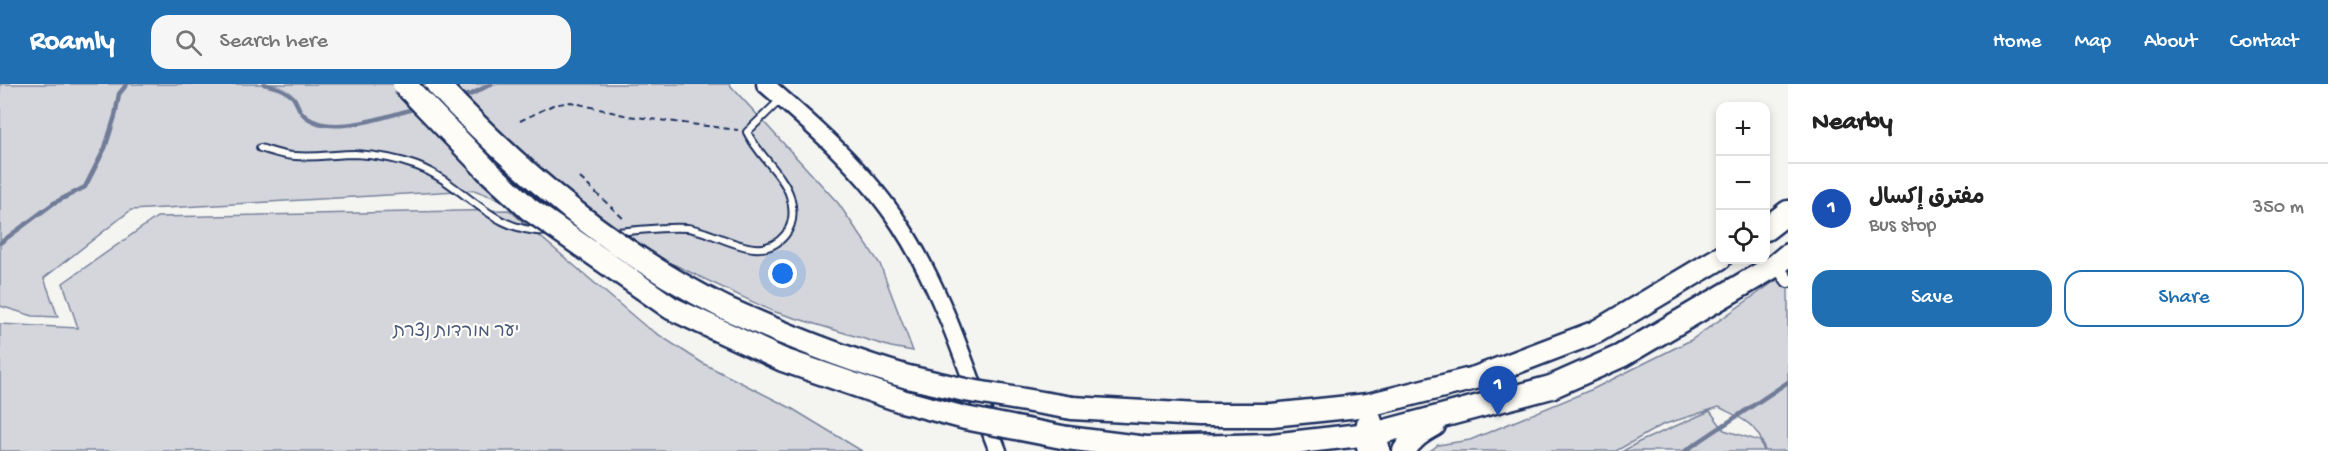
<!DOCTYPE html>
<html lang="en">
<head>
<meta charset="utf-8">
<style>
  :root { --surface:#fff; --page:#f6f6f6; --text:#222; --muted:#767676; --line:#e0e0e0; --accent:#1f6fb2 }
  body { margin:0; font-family:"Gochi Hand","Playpen Sans Arabic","Playpen Sans Hebrew",sans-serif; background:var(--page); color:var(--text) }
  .controls { position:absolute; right:18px; top:18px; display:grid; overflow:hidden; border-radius:12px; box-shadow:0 3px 9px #0003 }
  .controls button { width:54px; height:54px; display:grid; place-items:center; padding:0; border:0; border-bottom:2px solid var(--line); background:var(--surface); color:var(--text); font:30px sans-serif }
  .you { position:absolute; left:783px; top:190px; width:21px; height:21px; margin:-15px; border:4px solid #fff; border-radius:50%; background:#1a73e8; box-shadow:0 0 0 9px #1a73e833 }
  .badge { display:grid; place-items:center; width:39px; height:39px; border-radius:50%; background:var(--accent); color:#fff; font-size:20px; font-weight:700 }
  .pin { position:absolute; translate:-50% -50px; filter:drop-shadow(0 2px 3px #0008) }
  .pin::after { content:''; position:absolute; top:32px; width:21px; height:18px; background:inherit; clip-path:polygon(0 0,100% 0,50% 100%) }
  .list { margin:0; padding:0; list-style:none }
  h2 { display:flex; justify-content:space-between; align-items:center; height:78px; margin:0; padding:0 24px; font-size:26px }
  h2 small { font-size:20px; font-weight:400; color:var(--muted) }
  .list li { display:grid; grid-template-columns:39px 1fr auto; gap:18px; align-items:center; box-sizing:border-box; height:90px; padding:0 24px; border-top:2px solid var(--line) }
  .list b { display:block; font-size:22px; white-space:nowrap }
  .list p { margin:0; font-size:20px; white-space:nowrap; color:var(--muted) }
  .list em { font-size:20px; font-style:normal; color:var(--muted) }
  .actions { display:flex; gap:12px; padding:18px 24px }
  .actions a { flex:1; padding:14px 0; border:2px solid var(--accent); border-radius:18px; text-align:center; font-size:21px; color:var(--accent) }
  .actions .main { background:var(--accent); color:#fff }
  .icon { flex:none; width:33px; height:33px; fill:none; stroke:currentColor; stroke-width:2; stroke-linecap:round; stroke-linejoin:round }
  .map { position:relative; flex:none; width:1788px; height:367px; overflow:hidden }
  header { display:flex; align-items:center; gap:36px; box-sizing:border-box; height:84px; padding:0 30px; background:var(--accent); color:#fff }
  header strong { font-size:28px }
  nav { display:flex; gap:33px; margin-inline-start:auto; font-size:21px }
  .search { width:420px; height:54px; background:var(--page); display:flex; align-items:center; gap:15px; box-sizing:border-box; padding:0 21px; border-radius:18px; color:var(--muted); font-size:22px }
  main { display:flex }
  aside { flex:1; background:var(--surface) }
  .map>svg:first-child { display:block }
  .green { fill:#d4d6db; stroke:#78829c; stroke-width:1.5 }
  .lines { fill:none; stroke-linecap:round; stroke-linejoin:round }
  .stream { stroke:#717c98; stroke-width:4.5 }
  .lane-casing { stroke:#1b2f5e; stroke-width:10 }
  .street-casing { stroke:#1b2f5e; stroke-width:16 }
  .secondary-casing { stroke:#1b2f5e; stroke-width:21 }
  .highway-casing { stroke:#1b2f5e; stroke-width:27 }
  .path { stroke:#1b2f5e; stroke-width:2; stroke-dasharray:6 4.5; stroke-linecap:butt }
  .lane { stroke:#fdfcf7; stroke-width:6 }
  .street { stroke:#fdfcf7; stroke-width:12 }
  .secondary { stroke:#fdfcf7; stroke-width:16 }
  .highway { stroke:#fdfcf7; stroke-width:22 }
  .highway-bridge-casing { stroke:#1b2f5e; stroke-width:27; stroke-linecap:butt }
  .highway-bridge { stroke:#fdfcf7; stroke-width:22 }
  .labels { text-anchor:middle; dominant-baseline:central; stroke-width:4.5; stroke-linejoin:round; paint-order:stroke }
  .park-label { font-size:18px; fill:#49597d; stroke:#fdfcf7 }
</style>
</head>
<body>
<header>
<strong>Roamly</strong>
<div class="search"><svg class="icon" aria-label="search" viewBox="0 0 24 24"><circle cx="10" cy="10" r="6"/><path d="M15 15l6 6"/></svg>Search here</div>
<nav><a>Home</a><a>Map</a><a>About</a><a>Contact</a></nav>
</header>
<main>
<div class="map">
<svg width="1788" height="367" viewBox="0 0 1788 367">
  <rect width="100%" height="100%" fill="#f4f4f1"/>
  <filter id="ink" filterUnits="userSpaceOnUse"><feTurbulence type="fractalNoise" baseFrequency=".0167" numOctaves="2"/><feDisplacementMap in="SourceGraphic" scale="12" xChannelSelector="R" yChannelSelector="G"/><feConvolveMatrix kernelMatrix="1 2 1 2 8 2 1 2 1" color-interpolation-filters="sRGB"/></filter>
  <g filter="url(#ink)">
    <path class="green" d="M 0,0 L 729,0 L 838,119 L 880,180 L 913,267 L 891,263 L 772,227 L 675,181 L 474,106 L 131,126 L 44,194 L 58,233 L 33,232 L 0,222 Z
      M 509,126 L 645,242 L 704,280 L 791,324 L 862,367 L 0,367 L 0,240 L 78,244 L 63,199 L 157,133 Z
      M 1788,188 L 1788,367 L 1765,367 C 1758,339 1742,335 1719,323 L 1662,341 L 1616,367 L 1430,367 L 1438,361 L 1470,356 L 1593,305 L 1691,256 Z
      M 1710,327 L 1724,346 L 1760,357 L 1764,367 L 1623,367 L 1639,358 Z"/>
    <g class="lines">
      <path class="stream" d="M 264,0 C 275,3 285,5 293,13 C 297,18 298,25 302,29 C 326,56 388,31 417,24
        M 460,13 L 472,10 L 491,0
        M 0,159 L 54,119 L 85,103 L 105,64 L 115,32 L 119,10 L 127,0
        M 1685,367 L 1788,298"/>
      <g class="lane-casing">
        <path id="lane" d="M 260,64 C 271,67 283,72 295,72 C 315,74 335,70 355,70 C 375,71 398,75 417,82 C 468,102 488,148 550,148
          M 614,148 C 639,147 662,142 687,144 C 718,147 759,183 785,151 C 794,140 794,126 790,112 C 783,90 758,71 747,48 L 780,16"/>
      </g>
      <g class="street-casing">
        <path id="street" d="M 1776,181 L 1788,197"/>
      </g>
      <g class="secondary-casing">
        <path id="secondary" d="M 765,0 C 814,42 865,87 900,141 C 945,210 968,291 998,367
          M 1368,321 L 1378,349 L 1382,367
          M 1365,339 L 1363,351 L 1366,367"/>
      </g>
      <g class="highway-casing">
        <path id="highway" d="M 1766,145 L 1788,128
          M 725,224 C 785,251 845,275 908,293
          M 718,246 L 783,276 L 902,317
          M 1072,324 L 1199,331 L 1272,331 L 1368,321 L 1475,294 L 1596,248 L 1720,174
          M 1067,354 L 1146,364 L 1272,361 L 1378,349 L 1551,303 L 1621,272 L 1776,181 L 1788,171
          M 1404,367 C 1412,354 1421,348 1434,341"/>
      </g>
      <path class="path" d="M 520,37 L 553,21 L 571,18 L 628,32 L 738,46
        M 580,94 L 626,137"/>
      <use href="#lane" class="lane"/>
      <use href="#street" class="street"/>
      <use href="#secondary" class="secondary"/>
      <use href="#highway" class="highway"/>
      <g class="highway-bridge-casing">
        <path id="highway-bridge" d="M 404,0 L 486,85 L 529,125 L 671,224 L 718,246
          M 437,0 C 517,87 619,172 725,224
          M 908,293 L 965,306 L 1072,324
          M 902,317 L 965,334 L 1067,354"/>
      </g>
      <use href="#highway-bridge" class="highway-bridge"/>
    </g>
  </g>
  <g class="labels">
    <g class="park-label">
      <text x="456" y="248">יער מורדות נצרת</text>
    </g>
  </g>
</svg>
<div class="controls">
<button>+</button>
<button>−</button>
<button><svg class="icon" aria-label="locate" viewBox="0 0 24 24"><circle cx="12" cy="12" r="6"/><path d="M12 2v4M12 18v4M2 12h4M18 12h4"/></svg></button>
</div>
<div class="you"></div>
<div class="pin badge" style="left:1498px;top:332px;background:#1a4fb4">1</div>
</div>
<aside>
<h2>Nearby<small></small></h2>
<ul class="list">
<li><span class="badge" style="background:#1a4fb4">1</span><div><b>مفترق إكسال</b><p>Bus stop</p></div><em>350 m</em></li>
</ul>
<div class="actions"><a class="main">Save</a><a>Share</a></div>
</aside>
</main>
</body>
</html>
